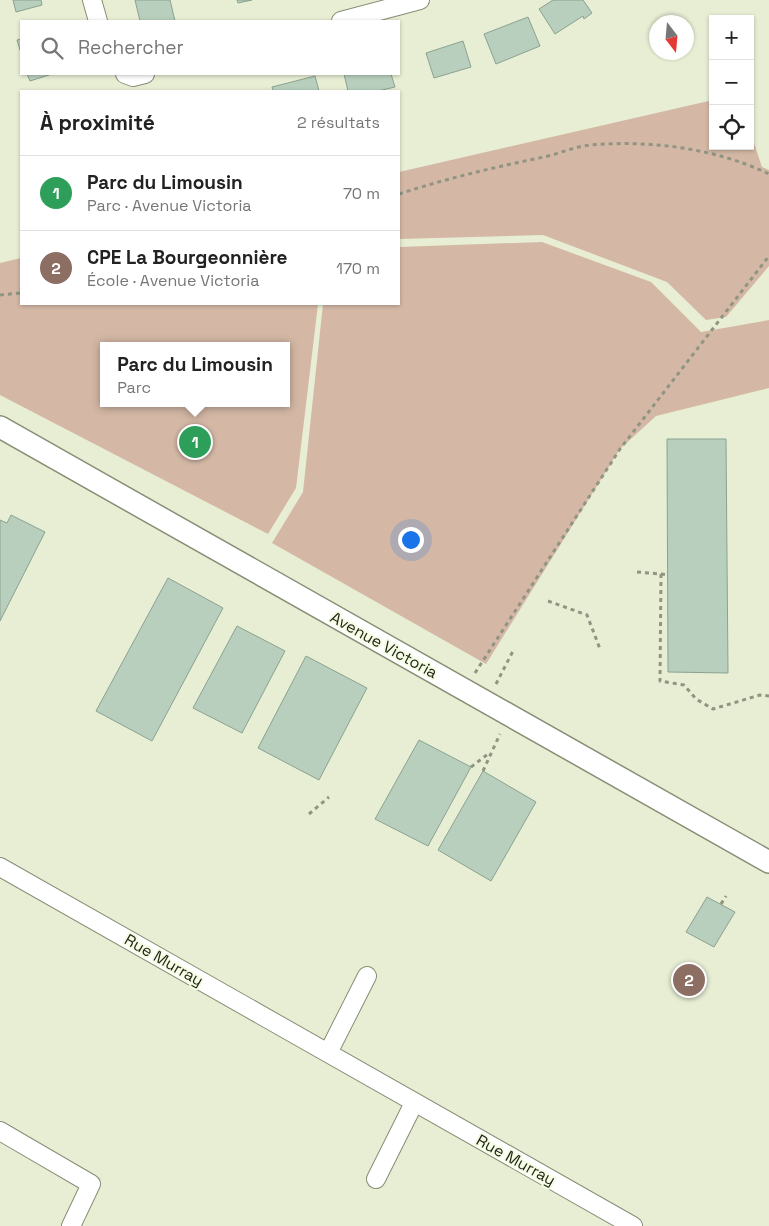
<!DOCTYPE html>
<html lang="fr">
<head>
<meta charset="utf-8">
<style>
  :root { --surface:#fff; --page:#f2f2f2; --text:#222; --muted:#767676; --line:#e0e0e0; --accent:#7c3aed }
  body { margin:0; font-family:"Space Grotesk",sans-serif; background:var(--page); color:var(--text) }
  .controls { position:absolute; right:15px; top:15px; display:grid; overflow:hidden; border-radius:0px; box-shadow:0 1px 4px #0004 }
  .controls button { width:45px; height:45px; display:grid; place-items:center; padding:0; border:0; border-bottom:1px solid var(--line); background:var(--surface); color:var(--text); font:25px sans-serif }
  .compass { position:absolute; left:649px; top:15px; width:45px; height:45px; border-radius:50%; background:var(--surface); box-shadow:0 1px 4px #0004; rotate:164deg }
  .you { position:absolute; left:410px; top:539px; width:18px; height:18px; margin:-12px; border:4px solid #fff; border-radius:50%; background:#1a73e8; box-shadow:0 0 0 8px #1a73e833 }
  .badge { display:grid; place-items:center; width:32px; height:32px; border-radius:50%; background:var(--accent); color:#fff; font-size:16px; font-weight:700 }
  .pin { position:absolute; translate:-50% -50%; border:2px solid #fff; box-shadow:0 1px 5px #0006 }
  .popup { position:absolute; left:100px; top:342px; width:190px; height:65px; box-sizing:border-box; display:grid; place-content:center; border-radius:0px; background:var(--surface); filter:drop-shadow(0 1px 4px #0005); font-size:16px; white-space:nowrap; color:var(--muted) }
  .popup b { font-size:19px; color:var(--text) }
  .popup::after { content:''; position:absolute; left:50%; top:100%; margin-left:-10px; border:10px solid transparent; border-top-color:var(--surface) }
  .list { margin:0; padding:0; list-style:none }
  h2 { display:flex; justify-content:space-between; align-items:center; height:65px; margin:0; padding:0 20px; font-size:21px }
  h2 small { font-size:16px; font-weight:400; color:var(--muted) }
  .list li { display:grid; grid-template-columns:32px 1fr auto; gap:15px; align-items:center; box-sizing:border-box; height:75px; padding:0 20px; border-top:1px solid var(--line) }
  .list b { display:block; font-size:19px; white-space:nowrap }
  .list p { margin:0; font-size:16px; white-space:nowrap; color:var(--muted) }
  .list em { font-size:16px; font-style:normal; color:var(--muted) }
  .icon { flex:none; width:28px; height:28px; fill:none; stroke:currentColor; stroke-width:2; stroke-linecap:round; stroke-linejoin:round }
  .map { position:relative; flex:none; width:769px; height:1226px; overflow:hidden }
  .search { position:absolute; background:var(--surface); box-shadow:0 1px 4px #0004; left:20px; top:20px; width:380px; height:55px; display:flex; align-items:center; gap:12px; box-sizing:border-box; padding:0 18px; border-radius:0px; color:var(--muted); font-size:19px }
  .panel { position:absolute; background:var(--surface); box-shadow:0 1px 4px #0004; left:20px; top:90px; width:380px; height:215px; border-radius:0px }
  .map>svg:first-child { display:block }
  .green { fill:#d4b8a5; fill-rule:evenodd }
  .building { fill:#b8cfbd; stroke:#8ba290 }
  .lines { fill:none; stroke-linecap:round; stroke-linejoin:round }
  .minor-casing { stroke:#878e76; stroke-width:20 }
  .tertiary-casing { stroke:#878e76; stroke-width:24 }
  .path { stroke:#8f9582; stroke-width:3; stroke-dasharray:4 4; stroke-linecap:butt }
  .minor { stroke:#fff; stroke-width:18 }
  .tertiary { stroke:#fff; stroke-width:21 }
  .labels { text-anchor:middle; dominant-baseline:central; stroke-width:4; stroke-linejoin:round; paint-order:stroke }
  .street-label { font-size:16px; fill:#1f2218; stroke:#f4fce1 }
</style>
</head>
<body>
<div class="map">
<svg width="769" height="1226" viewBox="0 0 769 1226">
  <rect width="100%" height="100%" fill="#e7eed4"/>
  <path class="green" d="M 713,100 L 713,146 L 750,146 L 750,131 L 762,167 L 769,170 L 769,266 L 726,317 L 706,320 L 667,282 L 543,235 L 399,239 L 399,172 Z
    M 542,242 L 651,282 L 701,332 L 769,320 L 769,388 L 656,416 L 620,449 L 486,664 L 272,543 L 303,492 L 323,304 L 399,304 L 399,247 Z
    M 21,258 L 21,304 L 318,304 L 296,488 L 268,534 L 0,395 L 0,263 ZM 104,346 L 286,346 L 286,403 L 104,403 Z"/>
  <path class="building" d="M 13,0 L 41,0 L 42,5 L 16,12 Z
    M 135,0 L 170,0 L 175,21 L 140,21 Z
    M 237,0 L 252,0 L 238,3 Z
    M 553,0 L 583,0 L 592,13 L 584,19 L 583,16 L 555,34 L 539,9 Z
    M 528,17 L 540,46 L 496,64 L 484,34 Z
    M 21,39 L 21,53 L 17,40 Z
    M 463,41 L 471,67 L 434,78 L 426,53 Z
    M 27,74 L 52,74 L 30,81 Z
    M 344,74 L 391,74 L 395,87 L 378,91 L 348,91 Z
    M 315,76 L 319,91 L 273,91 L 272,87 Z
    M 667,439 L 726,439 L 728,673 L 668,672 Z
    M 11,515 L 45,532 L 0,621 L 0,520 L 7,523 Z
    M 168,578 L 223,608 L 152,741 L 96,711 Z
    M 237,626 L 285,651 L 242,733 L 193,708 Z
    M 306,656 L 367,688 L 319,780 L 258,748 Z
    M 419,740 L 471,767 L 428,846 L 375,819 Z
    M 483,771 L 536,802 L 491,881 L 438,850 Z
    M 707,897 L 735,912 L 714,947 L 686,932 Z"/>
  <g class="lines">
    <g class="minor-casing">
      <path id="minor" d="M 92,0 L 98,21
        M 341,21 L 420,0
        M 125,74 L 133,77 L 145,74
        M 0,867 L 633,1226
        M 328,1053 L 367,976
        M 0,1131 L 91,1184 L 71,1226
        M 376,1179 L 414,1103"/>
    </g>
    <g class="tertiary-casing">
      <path id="tertiary" d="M 0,427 L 769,862"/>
    </g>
    <path class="path" d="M 399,194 C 445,179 491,168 539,158 C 556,155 573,147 590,145 C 650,140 715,148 769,174
      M 0,295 L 21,293
      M 637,572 L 661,574 L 660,681 L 684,685 L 696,699 L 713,709 L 760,695 L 769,696
      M 661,574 L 668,575
      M 548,601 L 587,615 L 600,649
      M 475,673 L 620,449 L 769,256
      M 496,684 L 513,651
      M 471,767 L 488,754
      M 483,771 L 500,734
      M 309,814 L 329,797
      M 721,904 L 726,896"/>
    <use href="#minor" class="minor"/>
    <use href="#tertiary" class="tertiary"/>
  </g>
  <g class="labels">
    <g class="street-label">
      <text transform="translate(384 645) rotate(29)">Avenue Victoria</text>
      <text transform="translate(164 960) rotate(30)">Rue Murray</text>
      <text transform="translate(516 1160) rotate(29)">Rue Murray</text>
    </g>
  </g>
</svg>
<div class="controls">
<button>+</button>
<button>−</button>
<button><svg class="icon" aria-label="locate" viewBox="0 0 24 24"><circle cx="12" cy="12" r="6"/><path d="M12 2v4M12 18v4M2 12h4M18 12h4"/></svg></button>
</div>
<svg class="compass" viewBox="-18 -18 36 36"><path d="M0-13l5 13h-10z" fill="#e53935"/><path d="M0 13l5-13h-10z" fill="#767676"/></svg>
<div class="you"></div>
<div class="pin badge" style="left:195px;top:442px;background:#2e9e5b">1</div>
<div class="popup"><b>Parc du Limousin</b>Parc</div>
<div class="pin badge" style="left:689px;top:980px;background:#8d6e63">2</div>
<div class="search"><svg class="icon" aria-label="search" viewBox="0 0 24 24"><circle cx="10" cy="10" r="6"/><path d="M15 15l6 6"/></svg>Rechercher</div>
<section class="panel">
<h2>À proximité<small>2 résultats</small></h2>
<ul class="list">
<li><span class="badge" style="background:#2e9e5b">1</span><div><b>Parc du Limousin</b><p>Parc · Avenue Victoria</p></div><em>70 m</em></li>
<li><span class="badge" style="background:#8d6e63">2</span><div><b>CPE La Bourgeonnière</b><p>École · Avenue Victoria</p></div><em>170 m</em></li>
</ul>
</section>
</div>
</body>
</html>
